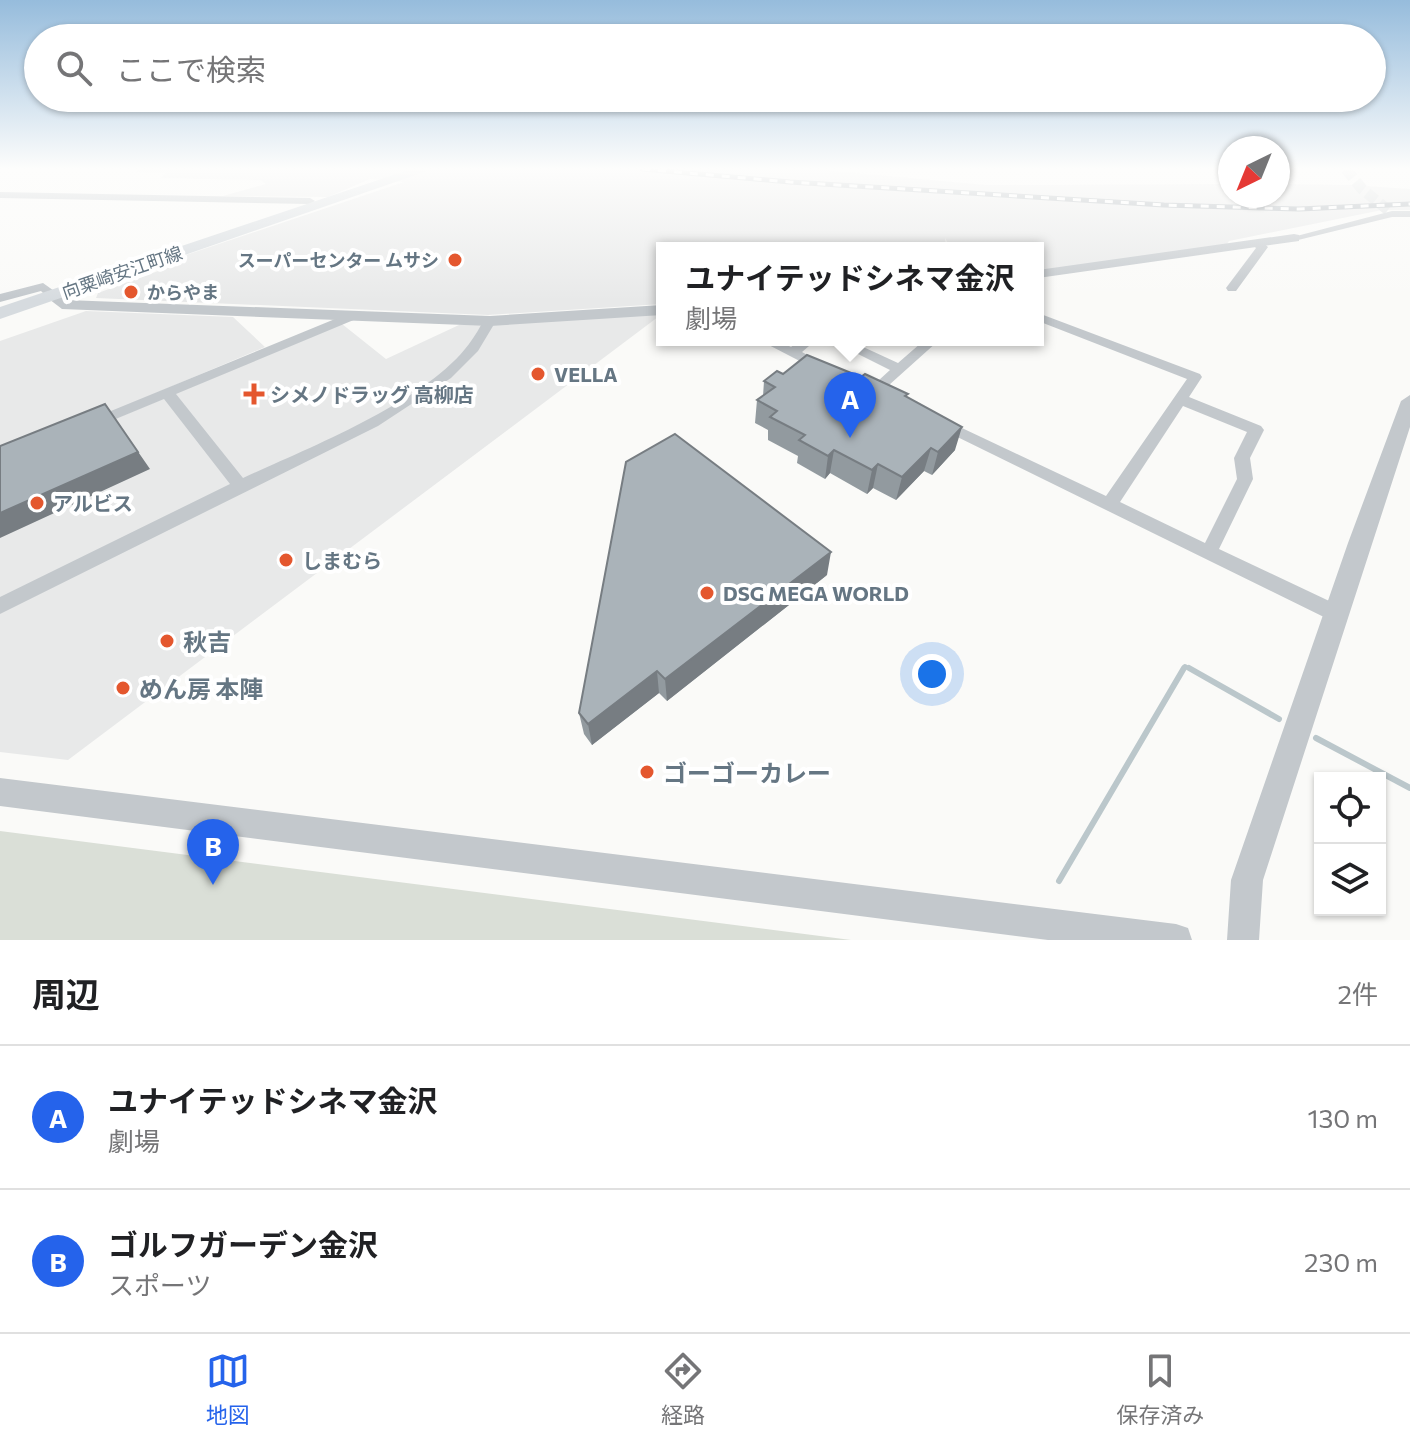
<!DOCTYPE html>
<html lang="ja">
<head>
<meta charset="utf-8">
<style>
  :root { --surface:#fff; --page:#f6f6f6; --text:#202124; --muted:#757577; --line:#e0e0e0; --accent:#2563eb }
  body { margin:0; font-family:Commissioner,"Noto Sans JP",sans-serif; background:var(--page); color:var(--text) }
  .controls { position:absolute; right:24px; bottom:24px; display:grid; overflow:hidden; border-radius:0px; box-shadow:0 2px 6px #0004 }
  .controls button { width:72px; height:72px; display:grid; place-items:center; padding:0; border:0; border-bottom:2px solid var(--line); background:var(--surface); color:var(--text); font:40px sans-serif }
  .compass { position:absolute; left:1218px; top:136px; width:72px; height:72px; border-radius:50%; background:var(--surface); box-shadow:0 2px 6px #0004; rotate:223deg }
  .you { position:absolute; left:932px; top:674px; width:28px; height:28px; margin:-20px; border:6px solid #fff; border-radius:50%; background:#1a73e8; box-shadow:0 0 0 12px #1a73e833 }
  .badge { display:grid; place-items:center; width:52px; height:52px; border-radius:50%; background:var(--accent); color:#fff; font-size:26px; font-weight:700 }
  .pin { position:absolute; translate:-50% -66px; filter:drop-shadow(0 2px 4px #0008) }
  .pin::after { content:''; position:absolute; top:42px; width:28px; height:24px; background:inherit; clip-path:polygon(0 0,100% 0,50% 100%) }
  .popup { position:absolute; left:656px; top:242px; width:388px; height:104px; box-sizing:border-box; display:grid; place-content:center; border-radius:0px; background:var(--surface); filter:drop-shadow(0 2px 6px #0005); font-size:26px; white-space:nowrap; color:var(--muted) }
  .popup b { font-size:30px; color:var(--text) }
  .popup::after { content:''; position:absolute; left:50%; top:100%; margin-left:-16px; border:16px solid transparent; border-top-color:var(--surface) }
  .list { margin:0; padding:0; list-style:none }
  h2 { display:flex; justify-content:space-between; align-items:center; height:104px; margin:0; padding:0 32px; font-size:34px }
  h2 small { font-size:26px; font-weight:400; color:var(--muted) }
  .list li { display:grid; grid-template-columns:52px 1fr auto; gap:24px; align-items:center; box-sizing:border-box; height:144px; padding:0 32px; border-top:2px solid var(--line) }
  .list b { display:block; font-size:30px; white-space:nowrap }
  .list p { margin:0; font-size:26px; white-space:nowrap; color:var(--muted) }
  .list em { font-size:26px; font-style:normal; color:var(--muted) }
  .icon { flex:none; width:44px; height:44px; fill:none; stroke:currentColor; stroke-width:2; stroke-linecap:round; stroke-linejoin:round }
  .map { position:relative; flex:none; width:1410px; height:940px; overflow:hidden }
  .search { position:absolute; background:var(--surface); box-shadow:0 2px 6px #0004; left:24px; right:24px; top:24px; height:88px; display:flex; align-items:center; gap:20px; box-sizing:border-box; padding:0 28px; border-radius:44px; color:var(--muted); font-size:30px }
  .sheet { height:392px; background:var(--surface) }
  nav { display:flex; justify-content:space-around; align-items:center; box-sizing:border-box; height:112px; border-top:2px solid var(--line); background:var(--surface); font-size:22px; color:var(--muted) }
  nav a { display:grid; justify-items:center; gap:4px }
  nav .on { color:var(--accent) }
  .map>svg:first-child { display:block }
  .built { fill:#e8e9e9 }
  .green { fill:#dadfd7 }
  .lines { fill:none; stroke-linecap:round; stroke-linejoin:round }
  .stream-far1 { stroke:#bbc7cb; stroke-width:4 }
  .stream { stroke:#bbc7cb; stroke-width:6 }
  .minor-tunnel { stroke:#d5d9db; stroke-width:11; stroke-dasharray:11 5; stroke-linecap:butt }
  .minor { fill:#c3c8cc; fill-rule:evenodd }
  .tertiary { fill:#c3c8cc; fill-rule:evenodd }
  .secondary { fill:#d6dbdf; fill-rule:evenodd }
  .rail-casing { stroke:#a2aab0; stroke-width:5 }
  .rail { stroke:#fff; stroke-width:3; stroke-dasharray:8; stroke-linecap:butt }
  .wall { fill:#929a9f }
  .shaded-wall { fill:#777d82 }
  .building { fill:#aab3b9; stroke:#777d82; stroke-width:2 }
  .poi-dot { fill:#e4572e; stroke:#fff; stroke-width:3 }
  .labels { text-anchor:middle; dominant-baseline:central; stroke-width:8; stroke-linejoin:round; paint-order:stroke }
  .far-poi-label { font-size:18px; font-weight:bold; fill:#657683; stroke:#fff; text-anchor:end }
  .far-street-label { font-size:18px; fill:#657683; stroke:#fff }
  .poi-label { font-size:20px; font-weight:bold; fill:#657683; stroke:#fff; text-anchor:start }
  .near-poi-label { font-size:24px; font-weight:bold; fill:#657683; stroke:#fff; text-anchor:start }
</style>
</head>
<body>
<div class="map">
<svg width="1410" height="940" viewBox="0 0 1410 940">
  <rect width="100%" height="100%" fill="#fafaf8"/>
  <path class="built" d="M 140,169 L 812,169 L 986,185 L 1230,184 L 1230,196 L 1278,196 L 1278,184 L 1351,185 L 1410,189 L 1410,210 L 1382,210 L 1229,241 L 1226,245 L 1038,271 L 1038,248 L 951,248 L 945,238 L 946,248 L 662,248 L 662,304 L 488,315 L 96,298 L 98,293 L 169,267 L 165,262 L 404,182 L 370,179 L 328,197 L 223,196 L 266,184 L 260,180 L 161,178 L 165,173 L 135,172 Z
    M 86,311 L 233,317 L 265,347 L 0,459 L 0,341 Z
    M 662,314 L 68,760 L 0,752 L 0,467 L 342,324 L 386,359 L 459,325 Z"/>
  <path class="green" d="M 0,831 L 851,940 L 0,940 Z"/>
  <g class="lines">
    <path class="stream-far1" d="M 1183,670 L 1185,666 L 1192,670"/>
    <path class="stream" d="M 1189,668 L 1279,719
      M 1316,738 L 1410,788
      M 1059,881 L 1184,668"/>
    <path class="minor-tunnel" d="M 1346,169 L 1362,189 L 1388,210"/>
    <path class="minor" d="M 0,192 L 310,198 L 315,201 L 310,204 L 0,198 Z
      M 1392,211 L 1410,211 L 1410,217 L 1392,217 L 1294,241 L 1289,238 Z
      M 1253,241 L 1261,241 L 1268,247 L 1236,291 L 1228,291 L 1226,288 L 1256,248 L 1251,243 Z
      M 43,283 L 57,293 L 57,299 L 49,299 L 41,291 L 0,302 L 0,294 Z
      M 352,312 L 356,313 L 356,319 L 176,394 L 243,478 C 308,448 426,402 469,344 C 475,336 480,327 485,318 L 490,317 L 496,321 L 478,351 L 451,378 L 378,426 L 0,614 L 0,597 L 230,484 L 164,399 L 94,428 L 89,426 L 87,423 L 89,420 Z
      M 1038,313 L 1200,374 L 1202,377 L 1189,397 L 1261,426 L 1264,430 L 1250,458 L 1253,479 L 1219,549 L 1344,608 L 1347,614 L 1344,620 L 1337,622 L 1330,620 L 935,426 L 933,423 L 935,420 L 945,420 L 1106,496 L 1187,379 L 1038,321 ZM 1183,406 L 1247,432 L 1234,458 L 1237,479 L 1205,543 L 1120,502 Z
      M 759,340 L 777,340 L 791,347 L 801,340 L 816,340 L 802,352 L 829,367 L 822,371 L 817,370 Z
      M 830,340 L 848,340 L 898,363 L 921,343 L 918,340 L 937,342 L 879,394 L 874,395 L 867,391 L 890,370 Z"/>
    <path class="tertiary" d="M 1294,234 L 1299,235 L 1299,241 L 1038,278 L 1038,270 Z
      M 53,291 L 66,300 L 490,316 L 662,305 L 662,315 L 490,326 L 62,309 L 45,296 Z
      M 1410,395 L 1410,427 L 1263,880 L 1259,940 L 1227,940 L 1231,880 L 1348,543 L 1401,401 Z
      M 0,778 L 1176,924 L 1188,928 L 1192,940 L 1048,940 L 0,806 Z"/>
    <path class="secondary" d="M 411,169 L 433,169 L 0,319 L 0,307 Z"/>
    <g class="rail-casing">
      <path id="rail" d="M 642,169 L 790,182 L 1164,205 L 1299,209 L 1410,204"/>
    </g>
    <use href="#rail" class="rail"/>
  </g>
  <path class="wall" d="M 783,374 L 907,397 L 955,450 L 932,475 L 924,471 L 896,500 L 873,488 L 867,494 L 830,473 L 825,479 L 797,463 L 798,456 L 768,440 L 768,430 L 755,423 L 757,400 L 763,396 L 764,381 Z
    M 827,575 L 667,701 L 659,693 L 592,745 L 584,734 L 579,713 Z"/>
  <path class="shaded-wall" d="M 105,404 L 150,469 L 0,538 L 0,513 Z
    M 962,427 L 955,450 L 932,475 L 938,452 Z
    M 931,448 L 924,471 L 896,500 L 902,477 Z
    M 834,450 L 830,473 L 825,479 L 828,456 Z
    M 878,464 L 873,488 L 867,494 L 872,470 Z
    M 831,552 L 827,575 L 667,701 L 665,679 Z
    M 657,671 L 659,693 L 592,745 L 588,724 Z"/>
  <path class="building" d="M 807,355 L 861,377 L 865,374 L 908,394 L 905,396 L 962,427 L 938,452 L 931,448 L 902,477 L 878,464 L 872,470 L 834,450 L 828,456 L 799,440 L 805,435 L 770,417 L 777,411 L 757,400 L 775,387 L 764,381 L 777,371 L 783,374 Z
    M 105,404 L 138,452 L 0,513 L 0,446 Z
    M 675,434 L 831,552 L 665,679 L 657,671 L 588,724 L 579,713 L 626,462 Z"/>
  <linearGradient id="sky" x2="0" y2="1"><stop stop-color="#96bcdc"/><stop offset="0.56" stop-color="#fdfdfc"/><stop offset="1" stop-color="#fdfdfc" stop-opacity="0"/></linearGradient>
  <rect width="1410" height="301" fill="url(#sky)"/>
  <g class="poi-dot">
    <circle cx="455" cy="260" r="8"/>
    <circle cx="131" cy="292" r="8"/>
    <circle cx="538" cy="374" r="8"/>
    <path d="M250 382h8v8h8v8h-8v8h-8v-8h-8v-8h8z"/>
    <circle cx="37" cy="503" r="8"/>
    <circle cx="286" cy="560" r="8"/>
    <circle cx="707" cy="593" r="8"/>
    <circle cx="167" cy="641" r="8"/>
    <circle cx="123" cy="688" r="8"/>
    <circle cx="647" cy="772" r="8"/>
  </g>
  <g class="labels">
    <g class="far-poi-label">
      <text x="439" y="260">スーパーセンター ムサシ</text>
      <text x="147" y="292" text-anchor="start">からやま</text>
    </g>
    <g class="far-street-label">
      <text transform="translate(122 272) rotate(-19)">向粟崎安江町線</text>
    </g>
    <g class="poi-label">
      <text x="554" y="374">VELLA</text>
      <text x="270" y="394">シメノドラッグ 高柳店</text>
      <text x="53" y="503">アルビス</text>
      <text x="302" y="560">しまむら</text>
      <text x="723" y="593">DSG MEGA WORLD</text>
    </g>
    <g class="near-poi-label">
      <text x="183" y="641">秋吉</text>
      <text x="139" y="688">めん房 本陣</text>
      <text x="663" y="772">ゴーゴーカレー</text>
    </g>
  </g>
</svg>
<div class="controls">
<button><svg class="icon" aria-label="locate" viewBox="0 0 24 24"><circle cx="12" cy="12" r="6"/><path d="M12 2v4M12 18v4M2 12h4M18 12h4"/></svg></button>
<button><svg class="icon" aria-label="layers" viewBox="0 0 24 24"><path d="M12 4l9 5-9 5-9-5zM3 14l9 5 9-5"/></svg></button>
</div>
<svg class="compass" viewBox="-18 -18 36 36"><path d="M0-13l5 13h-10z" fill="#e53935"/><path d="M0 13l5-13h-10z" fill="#757577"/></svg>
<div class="you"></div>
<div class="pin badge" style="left:850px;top:438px">A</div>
<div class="popup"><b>ユナイテッドシネマ金沢</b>劇場</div>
<div class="pin badge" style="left:213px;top:885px">B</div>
<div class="search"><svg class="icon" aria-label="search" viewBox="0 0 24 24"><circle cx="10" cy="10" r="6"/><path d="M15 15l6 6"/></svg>ここで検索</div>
</div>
<section class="sheet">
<h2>周辺<small>2件</small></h2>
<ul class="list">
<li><span class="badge">A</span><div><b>ユナイテッドシネマ金沢</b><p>劇場</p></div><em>130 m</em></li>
<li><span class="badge">B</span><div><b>ゴルフガーデン金沢</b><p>スポーツ</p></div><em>230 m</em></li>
</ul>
</section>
<nav>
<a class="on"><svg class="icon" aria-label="map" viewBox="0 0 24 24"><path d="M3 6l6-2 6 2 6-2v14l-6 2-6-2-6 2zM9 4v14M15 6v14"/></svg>地図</a>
<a><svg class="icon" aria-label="directions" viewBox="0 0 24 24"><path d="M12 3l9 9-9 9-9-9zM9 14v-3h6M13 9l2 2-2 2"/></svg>経路</a>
<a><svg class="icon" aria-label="saved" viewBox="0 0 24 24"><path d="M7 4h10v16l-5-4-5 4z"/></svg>保存済み</a>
</nav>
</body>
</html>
